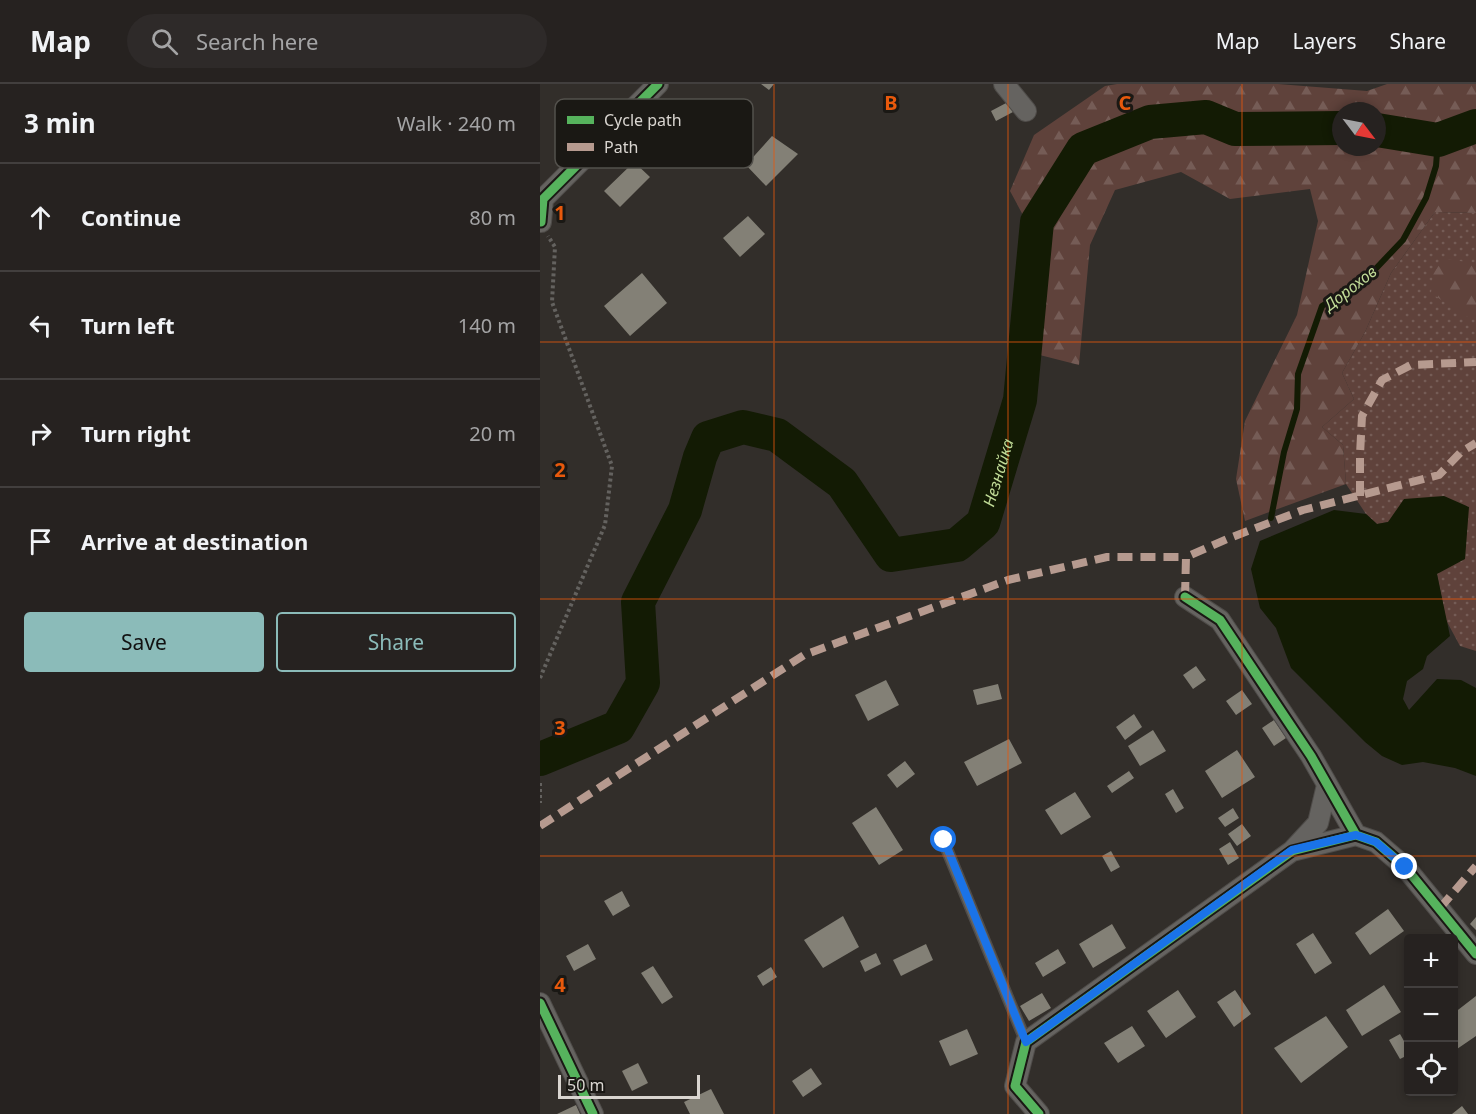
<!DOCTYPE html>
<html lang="en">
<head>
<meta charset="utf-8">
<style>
  :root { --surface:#262220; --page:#2e2a29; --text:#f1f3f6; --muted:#a4a4a5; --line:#423f3e; --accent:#8bbbb9 }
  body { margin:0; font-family:"Noto Sans",sans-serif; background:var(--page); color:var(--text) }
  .controls { position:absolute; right:18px; bottom:18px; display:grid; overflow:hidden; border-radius:6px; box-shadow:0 3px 9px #0003 }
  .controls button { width:54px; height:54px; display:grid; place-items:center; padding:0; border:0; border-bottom:2px solid var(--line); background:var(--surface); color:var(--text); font:30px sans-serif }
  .compass { position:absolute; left:792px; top:18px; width:54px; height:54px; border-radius:50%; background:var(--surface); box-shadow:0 3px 9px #0003; rotate:122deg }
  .scale { position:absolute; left:18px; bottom:15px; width:142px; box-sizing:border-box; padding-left:6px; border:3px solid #d9d5d0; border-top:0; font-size:16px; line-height:21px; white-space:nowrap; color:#d9d5d0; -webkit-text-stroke:4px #1a1814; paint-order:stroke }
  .stop { position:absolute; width:18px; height:18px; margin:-14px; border:4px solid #1a73e8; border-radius:50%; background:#fff }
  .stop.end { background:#1a73e8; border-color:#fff; box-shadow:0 2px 6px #0008 }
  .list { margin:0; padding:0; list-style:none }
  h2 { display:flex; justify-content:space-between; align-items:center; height:78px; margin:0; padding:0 24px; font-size:26px }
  h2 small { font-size:20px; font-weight:400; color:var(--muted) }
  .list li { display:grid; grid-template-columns:39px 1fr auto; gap:18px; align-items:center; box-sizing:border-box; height:108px; padding:0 24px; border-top:2px solid var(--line) }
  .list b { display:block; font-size:22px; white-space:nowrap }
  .list em { font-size:20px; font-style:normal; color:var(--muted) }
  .actions { display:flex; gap:12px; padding:18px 24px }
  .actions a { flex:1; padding:14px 0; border:2px solid var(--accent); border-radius:6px; text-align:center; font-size:21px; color:var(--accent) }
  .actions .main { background:var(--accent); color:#111 }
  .icon { flex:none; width:33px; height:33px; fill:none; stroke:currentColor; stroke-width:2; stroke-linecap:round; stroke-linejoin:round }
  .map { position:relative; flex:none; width:936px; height:1030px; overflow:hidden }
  header { display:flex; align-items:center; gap:36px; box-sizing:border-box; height:84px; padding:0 30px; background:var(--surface); border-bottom:2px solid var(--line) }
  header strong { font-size:28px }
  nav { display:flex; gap:33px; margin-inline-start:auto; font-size:21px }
  .search { width:420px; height:54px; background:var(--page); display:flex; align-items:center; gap:15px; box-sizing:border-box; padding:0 21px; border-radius:33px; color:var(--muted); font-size:22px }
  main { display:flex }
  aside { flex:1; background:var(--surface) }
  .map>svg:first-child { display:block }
  .grass { fill:url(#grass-dots) }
  .forest { fill:url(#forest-firs); fill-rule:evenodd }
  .water { fill:#131b04 }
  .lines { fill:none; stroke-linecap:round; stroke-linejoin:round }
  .stream { stroke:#131b04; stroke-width:6 }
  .river { stroke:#131b04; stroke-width:34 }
  .building { fill:#838076 }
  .service-casing { stroke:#4f4c49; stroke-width:13 }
  .minor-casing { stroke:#4f4c49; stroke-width:22 }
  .path { stroke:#64625f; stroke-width:4; stroke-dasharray:3 3; stroke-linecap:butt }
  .service { stroke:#656360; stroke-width:10 }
  .minor { stroke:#656360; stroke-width:20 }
  .quiet { stroke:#b69a8f; stroke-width:8; stroke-dasharray:15 8; stroke-linecap:butt }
  .cycleway-casing { stroke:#1a1814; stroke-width:13 }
  .cycleway { stroke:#56b35d; stroke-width:9 }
  .route { stroke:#1a73e8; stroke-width:8 }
  .grid { fill:none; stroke:#e8590c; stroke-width:1.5; stroke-opacity:0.55 }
  .labels { text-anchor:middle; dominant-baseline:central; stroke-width:6; stroke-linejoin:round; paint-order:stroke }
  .water-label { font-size:16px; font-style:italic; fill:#c1db97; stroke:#1a1814 }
  .key { fill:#1a1814; stroke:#53514c; stroke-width:1.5 }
  .key-label { font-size:16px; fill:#d9d5d0 }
  .grid-label { font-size:20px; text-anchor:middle; font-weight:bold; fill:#e8590c; stroke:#1a1814; stroke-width:6; stroke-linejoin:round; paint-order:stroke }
</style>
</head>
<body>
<header>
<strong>Map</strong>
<div class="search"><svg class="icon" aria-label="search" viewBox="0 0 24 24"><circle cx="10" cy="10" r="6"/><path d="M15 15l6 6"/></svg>Search here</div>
<nav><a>Map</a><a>Layers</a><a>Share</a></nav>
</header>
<main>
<aside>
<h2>3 min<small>Walk · 240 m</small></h2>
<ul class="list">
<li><svg class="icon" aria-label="ahead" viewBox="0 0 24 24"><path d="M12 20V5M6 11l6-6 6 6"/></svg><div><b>Continue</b></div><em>80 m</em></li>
<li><svg class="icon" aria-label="left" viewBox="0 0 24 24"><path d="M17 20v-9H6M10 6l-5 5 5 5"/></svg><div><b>Turn left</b></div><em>140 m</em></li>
<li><svg class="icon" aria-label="right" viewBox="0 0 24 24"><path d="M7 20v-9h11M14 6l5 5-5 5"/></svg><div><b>Turn right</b></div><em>20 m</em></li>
<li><svg class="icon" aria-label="arrive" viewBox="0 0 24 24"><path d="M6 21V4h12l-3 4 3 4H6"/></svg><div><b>Arrive at destination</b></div></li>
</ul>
<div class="actions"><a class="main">Save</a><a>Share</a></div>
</aside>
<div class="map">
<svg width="936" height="1030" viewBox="0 0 936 1030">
  <defs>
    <pattern id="grass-dots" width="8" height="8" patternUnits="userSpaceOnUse" patternTransform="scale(1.5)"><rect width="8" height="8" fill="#5f423b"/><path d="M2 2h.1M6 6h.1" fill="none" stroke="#755c56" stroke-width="1.8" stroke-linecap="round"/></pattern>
    <pattern id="forest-firs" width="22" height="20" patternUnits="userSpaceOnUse" patternTransform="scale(1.5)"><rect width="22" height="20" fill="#5f423b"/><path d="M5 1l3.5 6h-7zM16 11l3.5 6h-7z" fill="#755c56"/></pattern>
  </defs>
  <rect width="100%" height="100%" fill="#322e2a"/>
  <path class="grass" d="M 895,128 L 936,129 L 936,567 L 920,562 L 906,536 L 897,490 L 848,438 L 837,440 L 826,430 L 806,400 L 803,361 L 782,343 L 814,315 L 802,289 L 825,248 L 851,189 Z"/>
  <path class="forest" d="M 577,0 L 738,0 L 827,7 L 847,0 L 936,0 L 936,129 L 895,128 L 851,189 L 825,248 L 802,289 L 814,315 L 782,343 L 803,361 L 806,400 L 705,437 L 696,395 L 705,337 L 757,231 L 778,137 L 770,105 L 690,115 L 641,88 L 575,106 L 550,161 L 539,281 L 492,269 L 505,172 L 470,107 L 494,51 L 565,2 ZM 801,27 L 837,27 L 837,63 L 801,63 Z
    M 904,175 L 936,179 L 936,234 L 925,232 L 891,209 L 893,189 Z"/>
  <path class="water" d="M 904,412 L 929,423 L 925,475 L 897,490 L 910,552 L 887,572 L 883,585 L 867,597 L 863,615 L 869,626 L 897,595 L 921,596 L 936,604 L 936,692 L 915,684 L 883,678 L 862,681 L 842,672 L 825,658 L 751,584 L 736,544 L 720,524 L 711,485 L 720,457 L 794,426 L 826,430 L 837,440 L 848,438 L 864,415 Z"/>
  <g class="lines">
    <path class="stream" d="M 731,434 L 744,368 L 757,325 L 758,290 L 782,222 L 826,195 L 863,156 L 886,114 L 896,82 L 898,56"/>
    <g class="river">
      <path d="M 837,46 L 898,56 L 936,42"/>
      <path id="s1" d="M 0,675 L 78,643 L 103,599 L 98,518 L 145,426 L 160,373 L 168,354 L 203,343 L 237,351 L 302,399 L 351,471 L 417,461 L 443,439 L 480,316 L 497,138 L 543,65 L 610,38 L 666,33 L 695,45 L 801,44"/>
    </g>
  </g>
  <path class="building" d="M 221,0 L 234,0 L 229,6 Z
    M 468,18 L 473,28 L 456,37 L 451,27 Z
    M 232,52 L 258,70 L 226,102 L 206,81 Z
    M 94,78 L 110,93 L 80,123 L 64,107 Z
    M 208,132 L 225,150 L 200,173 L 183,154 Z
    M 102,189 L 127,219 L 90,252 L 64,222 Z
    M 656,582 L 666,596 L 653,605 L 643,591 Z
    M 346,596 L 359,621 L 328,637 L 315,611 Z
    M 458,600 L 462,615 L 437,621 L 433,606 Z
    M 702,606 L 712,620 L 696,631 L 686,617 Z
    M 594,630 L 602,643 L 585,656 L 576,643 Z
    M 734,636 L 746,654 L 734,662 L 722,644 Z
    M 613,646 L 626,667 L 600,682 L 588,662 Z
    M 469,655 L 482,679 L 437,702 L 424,678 Z
    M 697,666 L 715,693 L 682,714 L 665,687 Z
    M 365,677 L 375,690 L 357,704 L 347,691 Z
    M 589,687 L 594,694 L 572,709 L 567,702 Z
    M 633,705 L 644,724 L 636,729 L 625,710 Z
    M 535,708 L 551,733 L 521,751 L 505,726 Z
    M 336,723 L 363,766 L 339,781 L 312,739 Z
    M 693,724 L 699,734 L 685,743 L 678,734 Z
    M 702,740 L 711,752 L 697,762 L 688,750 Z
    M 690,758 L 699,774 L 688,781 L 679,765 Z
    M 571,767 L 580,783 L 571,788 L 562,772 Z
    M 82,807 L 90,822 L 73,832 L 64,817 Z
    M 848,825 L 864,847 L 830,871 L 815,849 Z
    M 303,832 L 319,863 L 283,884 L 264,856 Z
    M 936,833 L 936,846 L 930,840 Z
    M 572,840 L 586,864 L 553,884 L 539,860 Z
    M 773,849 L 792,879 L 775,890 L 756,860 Z
    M 48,860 L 56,875 L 34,887 L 26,872 Z
    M 386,860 L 393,876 L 361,892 L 353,876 Z
    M 518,865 L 526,879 L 503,893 L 495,879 Z
    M 336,869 L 341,880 L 325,888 L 320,877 Z
    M 113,882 L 133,913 L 122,920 L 101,889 Z
    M 231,883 L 237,893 L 223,902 L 217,892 Z
    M 844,901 L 861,928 L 822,952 L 806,926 Z
    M 638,906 L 656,933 L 626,954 L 607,927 Z
    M 695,906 L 711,930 L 694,943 L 677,918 Z
    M 502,909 L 511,924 L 489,937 L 480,922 Z
    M 936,912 L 936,952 L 917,965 L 914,960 L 914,929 Z
    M 786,932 L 808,963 L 761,999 L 734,964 Z
    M 592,942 L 605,962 L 578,979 L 564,959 Z
    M 427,945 L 438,970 L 410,982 L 399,957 Z
    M 860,950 L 868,964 L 868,971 L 860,975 L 849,956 Z
    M 98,979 L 108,999 L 92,1007 L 82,987 Z
    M 271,984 L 282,1000 L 263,1013 L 252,997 Z
    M 171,1005 L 184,1030 L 150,1030 L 144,1018 Z
    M 36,1021 L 40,1030 L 17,1030 Z
    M 922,1022 L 928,1030 L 912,1030 Z"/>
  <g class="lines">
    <g class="service-casing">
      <path id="service" d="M 403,756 L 486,958"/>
    </g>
    <g class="minor-casing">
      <path id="minor" d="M 464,0 L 486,27
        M 1,138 L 3,115 L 118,0
        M 645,513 L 680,536 L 771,672 L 816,751
        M 752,767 L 778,739 L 787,701
        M 0,919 L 53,1030
        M 499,1030 L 475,1002 L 486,958 L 752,767 L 816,751 L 836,758 L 865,783 L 936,870"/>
    </g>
    <path class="path" d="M 0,594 L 65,441 L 72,382 L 12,218 L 15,163 L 8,152
      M 0,699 L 0,719"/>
    <use href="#service" class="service"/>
    <use href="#minor" class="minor"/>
    <path class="quiet" d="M 820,412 L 820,371 L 822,332 L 842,296 L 871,281 L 936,278
      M 645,513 L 646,473 L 687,455 L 763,426 L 899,391 L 921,368 L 936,359
      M 0,742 L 264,571 L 468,496 L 567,473 L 646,473
      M 900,824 L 936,782"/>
    <g class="cycleway-casing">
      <path id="cycleway" d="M 1,138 L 3,115 L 118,0
        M 645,513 L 680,536 L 771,672 L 816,751
        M 0,919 L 53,1030
        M 499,1030 L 475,1002 L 486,958 L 752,767 L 816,751 L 836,758 L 865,783 L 936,870"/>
    </g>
    <use href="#cycleway" class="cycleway"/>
  </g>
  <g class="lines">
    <path class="route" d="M 404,756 L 486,958 L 752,766 L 816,751 L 836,758 L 865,783"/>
  </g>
  <path class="grid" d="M 234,0 L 234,1030M 468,0 L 468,1030M 702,0 L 702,1030M 0,258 L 936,258M 0,515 L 936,515M 0,772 L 936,772"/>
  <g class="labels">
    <g class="water-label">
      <text transform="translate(810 204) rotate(-38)">Дорохов</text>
      <text stroke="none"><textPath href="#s1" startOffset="788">Незнайка</textPath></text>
    </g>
  </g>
  <rect x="15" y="15" width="198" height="69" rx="9" class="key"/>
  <rect x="27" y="32" width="27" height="8" fill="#56b35d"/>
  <rect x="27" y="59" width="27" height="8" fill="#b69a8f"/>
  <g class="key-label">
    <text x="64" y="42">Cycle path</text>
    <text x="64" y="69">Path</text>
  </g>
  <g class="grid-label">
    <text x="351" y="26">B</text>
    <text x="585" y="26">C</text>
    <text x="20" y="136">1</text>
    <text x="20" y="393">2</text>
    <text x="20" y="651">3</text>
    <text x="20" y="908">4</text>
  </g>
</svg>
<div class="controls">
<button>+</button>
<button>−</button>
<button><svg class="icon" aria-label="locate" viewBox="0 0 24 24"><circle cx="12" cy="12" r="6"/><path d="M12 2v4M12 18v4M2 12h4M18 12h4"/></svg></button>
</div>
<svg class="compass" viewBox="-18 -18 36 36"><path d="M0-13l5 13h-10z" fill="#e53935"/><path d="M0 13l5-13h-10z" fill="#a4a4a5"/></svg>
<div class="scale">50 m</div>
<div class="stop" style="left:404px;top:756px"></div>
<div class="stop end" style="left:865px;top:783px"></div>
</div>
</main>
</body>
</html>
